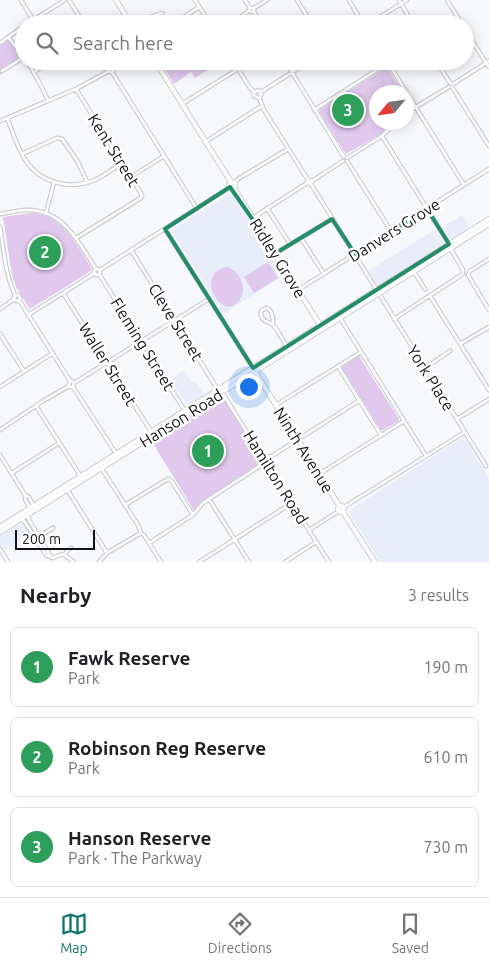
<!DOCTYPE html>
<html lang="en">
<head>
<meta charset="utf-8">
<style>
  :root { --surface:#fff; --page:#f2f2f2; --text:#202124; --muted:#757577; --line:#e0e0e0; --accent:#0f766e }
  body { margin:0; font-family:Ubuntu,sans-serif; background:var(--page); color:var(--text) }
  .compass { position:absolute; left:369px; top:85px; width:45px; height:45px; border-radius:50%; background:var(--surface); box-shadow:0 2px 12px #0003; rotate:241deg }
  .scale { position:absolute; left:15px; bottom:12px; width:80px; box-sizing:border-box; padding-left:5px; border:2px solid #121314; border-top:0; font-size:14px; line-height:18px; white-space:nowrap; color:#121314; -webkit-text-stroke:4px #fff; paint-order:stroke }
  .you { position:absolute; left:248px; top:386px; width:18px; height:18px; margin:-12px; border:4px solid #fff; border-radius:50%; background:#1a73e8; box-shadow:0 0 0 8px #1a73e833 }
  .badge { display:grid; place-items:center; width:32px; height:32px; border-radius:50%; background:var(--accent); color:#fff; font-size:16px; font-weight:700 }
  .pin { position:absolute; translate:-50% -50%; border:2px solid #fff; box-shadow:0 1px 5px #0006 }
  .list { margin:0; padding:0; list-style:none }
  h2 { display:flex; justify-content:space-between; align-items:center; height:65px; margin:0; padding:0 20px; font-size:21px }
  h2 small { font-size:16px; font-weight:400; color:var(--muted) }
  .list li { display:grid; grid-template-columns:32px 1fr auto; gap:15px; align-items:center; box-sizing:border-box; height:80px; margin:0 10px 10px; padding:0 10px; border:1px solid var(--line); border-radius:8px }
  .list b { display:block; font-size:19px; white-space:nowrap }
  .list p { margin:0; font-size:16px; white-space:nowrap; color:var(--muted) }
  .list em { font-size:16px; font-style:normal; color:var(--muted) }
  .icon { flex:none; width:28px; height:28px; fill:none; stroke:currentColor; stroke-width:2; stroke-linecap:round; stroke-linejoin:round }
  .map { position:relative; flex:none; width:489px; height:562px; overflow:hidden }
  .search { position:absolute; background:var(--surface); box-shadow:0 2px 12px #0003; left:15px; right:15px; top:15px; height:55px; display:flex; align-items:center; gap:12px; box-sizing:border-box; padding:0 18px; border-radius:28px; color:var(--muted); font-size:19px }
  .sheet { height:335px; background:var(--surface) }
  nav { display:flex; justify-content:space-around; align-items:center; box-sizing:border-box; height:70px; border-top:1px solid var(--line); background:var(--surface); font-size:14px; color:var(--muted) }
  nav a { display:grid; justify-items:center; gap:2px }
  nav .on { color:var(--accent) }
  .map>svg:first-child { display:block }
  .built { fill:#e9edf9 }
  .green { fill:#e0c9ed }
  .lines { fill:none; stroke-linecap:round; stroke-linejoin:round }
  .street-casing { stroke:#caccd1; stroke-width:5 }
  .secondary-casing { stroke:#caccd1; stroke-width:6 }
  .street { stroke:#fff; stroke-width:2.5 }
  .secondary { stroke:#fff; stroke-width:4 }
  .marked { fill:none; stroke:#258c68; stroke-width:4; stroke-linejoin:round }
  .labels { text-anchor:middle; dominant-baseline:central; stroke-width:5; stroke-linejoin:round; paint-order:stroke }
  .street-label { font-size:16px; fill:#121314; stroke:#fff }
</style>
</head>
<body>
<div class="map">
<svg width="489" height="562" viewBox="0 0 489 562">
  <rect width="100%" height="100%" fill="#f6f8fc"/>
  <path class="built" d="M 232,192 L 284,275 L 223,314 L 171,230 Z
    M 462,215 L 470,227 L 452,239 L 450,238 L 443,227 Z
    M 436,229 L 444,242 L 444,244 L 379,285 L 377,285 L 368,271 Z
    M 184,370 L 192,383 L 195,381 L 204,395 L 187,406 L 170,380 Z
    M 464,437 L 489,478 L 489,562 L 380,562 L 348,511 Z
    M 20,523 L 24,524 L 30,534 L 4,550 L 0,543 L 0,535 Z"/>
  <path class="green" d="M 9,39 L 24,60 L 0,75 L 0,45 Z
    M 160,61 L 208,61 L 204,64 L 208,70 L 195,78 L 191,72 L 174,84 Z
    M 387,67 L 403,92 L 376,92 L 376,122 L 391,123 L 381,134 L 346,154 L 319,112 L 320,109 Z
    M 34,213 C 64,216 78,247 92,269 L 88,273 L 30,309 L 16,287 L 12,275 L 3,217 L 23,214 Z
    M 268,262 L 278,278 L 254,293 L 244,277 Z
    M 226,267 C 239,269 247,286 241,297 C 226,328 191,275 226,267 Z
    M 358,356 L 359,356 L 399,419 L 399,421 L 383,430 L 381,430 L 342,368 L 343,366 Z
    M 222,395 L 264,462 L 208,498 L 195,512 L 151,440 Z"/>
  <g class="lines">
    <g class="street-casing">
      <path id="street" d="M 21,0 L 33,20
        M 69,0 L 84,24
        M 195,0 L 210,24
        M 245,0 L 250,8
        M 297,0 L 312,24
        M 349,0 L 363,24
        M 399,0 L 413,24
        M 447,0 L 462,24
        M 254,8 L 254,12 L 249,11 L 250,8 L 254,8 L 267,0
        M 254,12 L 261,24
        M 181,19 L 199,7
        M 27,24 L 65,0
        M 139,24 L 148,18 L 162,13
        M 230,24 L 249,11
        M 369,24 L 407,0
        M 465,30 L 489,67
        M 8,37 L 24,57
        M 0,43 L 24,26
        M 27,61 L 38,80 L 48,100
        M 233,61 L 250,88 L 254,92
        M 285,61 L 344,157
        M 387,61 L 464,185
        M 436,61 L 450,83 L 453,84
        M 31,67 L 40,61
        M 114,67 L 110,66 L 108,68 L 109,71 L 111,72 L 113,71 L 114,67 L 123,61
        M 2,71 L 24,57
        M 34,72 L 51,61
        M 112,72 L 197,209
        M 453,84 L 489,61
        M 452,87 L 489,146
        M 76,89 L 142,195 L 141,198 L 76,238
        M 261,92 L 261,95 L 260,97 L 258,98 L 254,96 L 254,93 L 258,90 L 261,92 L 310,61
        M 259,98 L 264,110 L 308,180
        M 182,104 L 238,69
        M 314,110 L 388,63
        M 406,113 L 449,87
        M 7,118 C 13,132 17,148 26,161 C 40,182 68,190 92,181 C 103,177 112,169 122,163
        M 0,121 L 76,89 L 109,71
        M 382,136 L 449,244
        M 205,142 L 262,106
        M 22,154 L 57,138 L 62,139 L 78,162 L 87,182
        M 347,158 L 382,136 L 396,122
        M 347,161 L 391,231
        M 131,177 L 164,156
        M 312,181 L 308,180 L 307,183 L 311,184 L 312,181 L 343,161
        M 235,183 L 238,179 L 288,149
        M 311,184 L 486,466
        M 267,208 L 290,244
        M 46,213 L 54,182
        M 1,214 C 10,212 19,210 28,210 C 64,210 79,243 96,269
        M 253,218 L 307,183
        M 0,227 C 4,250 5,274 15,295
        M 165,229 L 253,368
        M 301,238 L 324,274
        M 131,250 L 218,390 L 222,392 L 233,410 L 329,562
        M 276,253 L 332,219
        M 489,259 L 470,271 L 468,275 L 489,310
        M94 272a3 3 0 1 1 6 0a3 3 0 1 1-6 0Z
        M 100,270 L 230,187
        M 414,272 L 425,289
        M 99,274 L 185,411
        M 298,290 L 489,169
        M 63,293 L 152,433
        M14 298a3 3 0 1 1 6 0a3 3 0 1 1-6 0Z
        M 430,296 L 489,390
        M 19,300 L 70,381
        M 0,309 L 14,299
        M 28,315 L 95,273
        M 340,318 L 426,456
        M 394,319 L 463,274 L 463,270 L 450,248
        M 273,325 C 273,319 273,310 266,308 C 263,310 260,310 261,314 C 261,321 269,322 273,325 C 279,331 283,341 287,347
        M 0,334 L 24,371
        M 460,344 L 489,327
        M 338,366 L 381,435
        M 425,368 L 450,351
        M 74,383 L 72,381 L 70,381 L 69,386 L 71,387 L 73,387 L 74,383 L 209,299
        M 0,387 L 53,353
        M 73,387 L 117,455
        M 276,405 L 361,352
        M 36,406 L 83,480
        M 457,419 L 489,399
        M 0,430 L 43,401 L 69,386
        M 0,455 L 25,495 L 29,497 L 33,505
        M 263,457 L 267,457 L 272,456 L 360,400
        M 102,469 L 138,525 L 141,533
        M 12,473 L 59,443
        M 319,474 L 404,421
        M 65,486 L 107,553
        M 25,495 L 25,499 L 30,508
        M 209,499 L 249,562
        M 125,505 L 168,479 L 171,480 L 193,515
        M 344,507 L 465,432
        M 28,515 L 29,520 L 51,557
        M 21,519 L 25,522 L 46,555 L 52,558
        M 309,530 L 339,511
        M 40,536 L 53,528
        M 149,543 L 193,515 L 202,504 L 209,499 L 266,462
        M 0,549 L 8,562
        M 65,554 L 68,550 L 71,548
        M 52,558 L 63,554 L 74,562
        M 99,562 L 107,553 L 141,533 L 144,535 L 161,562
        M 199,562 L 292,503
        M 285,562 L 316,542"/>
    </g>
    <g class="secondary-casing">
      <path id="secondary" d="M 116,0 L 131,24
        M 155,61 L 231,182 L 229,185 L 230,187 L 234,188 L 235,185 L 235,183 L 231,182
        M 234,188 L 320,325
        M 254,370 L 340,507
        M338 509a3 3 0 1 1 6 0a3 3 0 1 1-6 0Z
        M 343,512 L 375,562
        M 0,527 L 489,219
        M 0,532 L 489,224"/>
    </g>
    <use href="#street" class="street"/>
    <use href="#secondary" class="secondary"/>
  </g>
  <path class="marked" d="M 230,187 L 276,253 L 332,219 L 355,254 L 427,209 L 449,244 L 253,368 L 165,229 Z"/>
  <g class="labels">
    <g class="street-label">
      <text transform="translate(114 150) rotate(58)">Kent Street</text>
      <text transform="translate(394 230) rotate(-32)">Danvers Grove</text>
      <text transform="translate(278 258) rotate(58)">Ridley Grove</text>
      <text transform="translate(176 322) rotate(58)">Cleve Street</text>
      <text transform="translate(143 344) rotate(58)">Fleming Street</text>
      <text transform="translate(108 364) rotate(58)">Waller Street</text>
      <text transform="translate(431 378) rotate(58)">York Place</text>
      <text transform="translate(181 418) rotate(-32)">Hanson Road</text>
      <text transform="translate(304 450) rotate(58)">Ninth Avenue</text>
      <text transform="translate(276 477) rotate(58)">Hamilton Road</text>
    </g>
  </g>
</svg>
<svg class="compass" viewBox="-18 -18 36 36"><path d="M0-13l5 13h-10z" fill="#e53935"/><path d="M0 13l5-13h-10z" fill="#757577"/></svg>
<div class="scale">200 m</div>
<div class="you"></div>
<div class="pin badge" style="left:208px;top:451px;background:#2e9e5b">1</div>
<div class="pin badge" style="left:45px;top:252px;background:#2e9e5b">2</div>
<div class="pin badge" style="left:348px;top:110px;background:#2e9e5b">3</div>
<div class="search"><svg class="icon" aria-label="search" viewBox="0 0 24 24"><circle cx="10" cy="10" r="6"/><path d="M15 15l6 6"/></svg>Search here</div>
</div>
<section class="sheet">
<h2>Nearby<small>3 results</small></h2>
<ul class="list">
<li><span class="badge" style="background:#2e9e5b">1</span><div><b>Fawk Reserve</b><p>Park</p></div><em>190 m</em></li>
<li><span class="badge" style="background:#2e9e5b">2</span><div><b>Robinson Reg Reserve</b><p>Park</p></div><em>610 m</em></li>
<li><span class="badge" style="background:#2e9e5b">3</span><div><b>Hanson Reserve</b><p>Park · The Parkway</p></div><em>730 m</em></li>
</ul>
</section>
<nav>
<a class="on"><svg class="icon" aria-label="map" viewBox="0 0 24 24"><path d="M3 6l6-2 6 2 6-2v14l-6 2-6-2-6 2zM9 4v14M15 6v14"/></svg>Map</a>
<a><svg class="icon" aria-label="directions" viewBox="0 0 24 24"><path d="M12 3l9 9-9 9-9-9zM9 14v-3h6M13 9l2 2-2 2"/></svg>Directions</a>
<a><svg class="icon" aria-label="saved" viewBox="0 0 24 24"><path d="M7 4h10v16l-5-4-5 4z"/></svg>Saved</a>
</nav>
</body>
</html>
